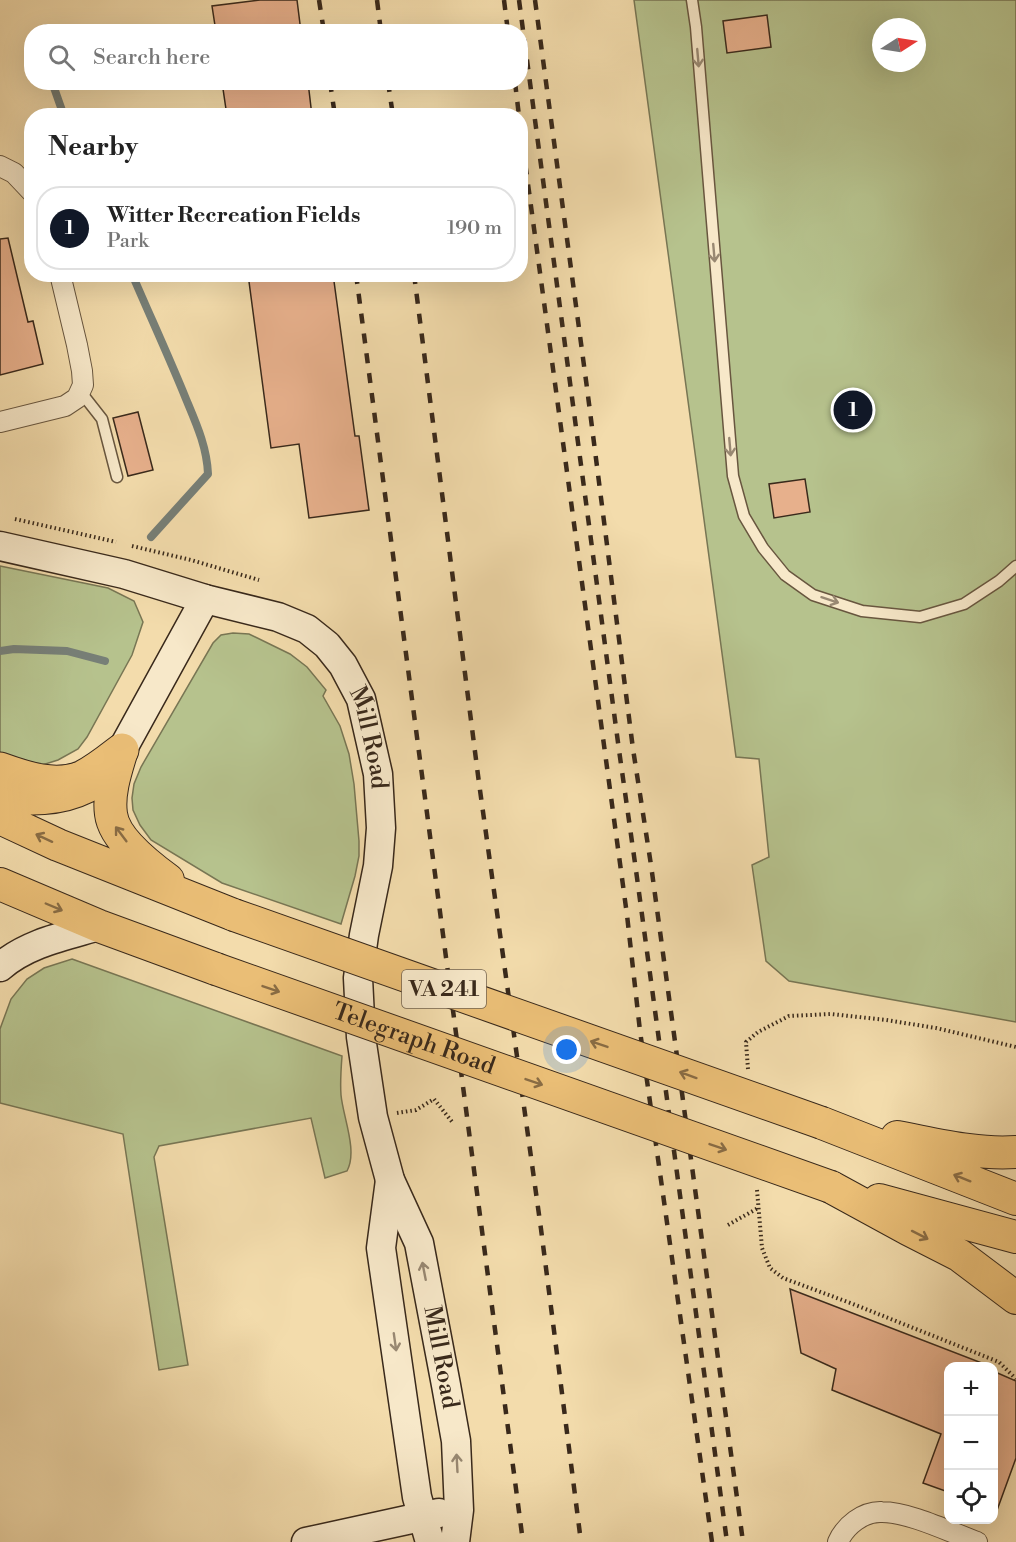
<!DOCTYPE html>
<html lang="en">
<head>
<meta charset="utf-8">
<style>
  :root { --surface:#fff; --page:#f2f2f2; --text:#222; --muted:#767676; --line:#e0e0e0; --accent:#111827 }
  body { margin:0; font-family:"Libre Bodoni",serif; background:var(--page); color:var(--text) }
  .controls { position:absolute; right:18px; bottom:18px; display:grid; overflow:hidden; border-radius:12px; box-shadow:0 6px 24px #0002 }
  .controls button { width:54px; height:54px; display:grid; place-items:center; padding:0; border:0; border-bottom:2px solid var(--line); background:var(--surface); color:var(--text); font:30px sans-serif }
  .compass { position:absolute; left:872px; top:18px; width:54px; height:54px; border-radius:50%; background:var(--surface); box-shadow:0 6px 24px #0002; rotate:78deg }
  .you { position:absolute; left:567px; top:1050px; width:21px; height:21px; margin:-15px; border:4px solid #fff; border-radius:50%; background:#1a73e8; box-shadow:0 0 0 9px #1a73e833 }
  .badge { display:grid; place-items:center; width:39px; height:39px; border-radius:50%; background:var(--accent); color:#fff; font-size:20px; font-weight:700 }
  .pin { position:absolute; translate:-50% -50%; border:3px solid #fff; box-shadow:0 2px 6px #0006 }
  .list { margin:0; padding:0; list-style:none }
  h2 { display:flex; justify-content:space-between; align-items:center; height:78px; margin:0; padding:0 24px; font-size:26px }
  h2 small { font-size:20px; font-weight:400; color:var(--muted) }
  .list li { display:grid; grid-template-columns:39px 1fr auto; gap:18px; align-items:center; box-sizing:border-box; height:84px; margin:0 12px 12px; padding:0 12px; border:2px solid var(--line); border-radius:24px }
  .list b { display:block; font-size:22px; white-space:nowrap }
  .list p { margin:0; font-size:20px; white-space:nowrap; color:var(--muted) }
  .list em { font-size:20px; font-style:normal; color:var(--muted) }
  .icon { flex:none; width:33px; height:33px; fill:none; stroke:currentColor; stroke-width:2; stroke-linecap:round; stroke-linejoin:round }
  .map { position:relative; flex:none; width:1016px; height:1542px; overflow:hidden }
  .search { position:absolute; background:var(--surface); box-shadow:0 6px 24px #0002; left:24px; top:24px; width:504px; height:66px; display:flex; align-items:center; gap:15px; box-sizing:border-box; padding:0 21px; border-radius:24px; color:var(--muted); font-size:22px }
  .panel { position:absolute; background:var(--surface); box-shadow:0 6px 24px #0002; left:24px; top:108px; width:504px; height:174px; border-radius:24px }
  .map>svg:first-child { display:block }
  .green { fill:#b6c28d; stroke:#787654; stroke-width:1.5; fill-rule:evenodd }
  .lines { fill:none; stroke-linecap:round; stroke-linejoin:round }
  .stream { stroke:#777f77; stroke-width:8 }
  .building { fill:#e7b08c; stroke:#39291b; stroke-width:1.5 }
  .lane-casing { stroke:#68563f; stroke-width:13 }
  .street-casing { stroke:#68563f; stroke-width:22 }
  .secondary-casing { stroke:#39291b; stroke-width:31 }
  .primary-casing { stroke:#39291b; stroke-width:34 }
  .highway-casing { stroke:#39291b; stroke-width:35 }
  .path { stroke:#39291b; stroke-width:4; stroke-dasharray:1.5 3; stroke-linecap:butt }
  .lane { stroke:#f7e8c9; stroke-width:10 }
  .street { stroke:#f7e8c9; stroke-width:20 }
  .secondary { stroke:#f7e8c9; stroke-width:28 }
  .primary { stroke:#eabe76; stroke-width:32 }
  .highway { stroke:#eabe76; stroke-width:33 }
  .rail { stroke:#39291b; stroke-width:4.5; stroke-dasharray:10 10; stroke-linecap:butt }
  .primary-bridge-casing { stroke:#39291b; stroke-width:34; stroke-linecap:butt }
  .primary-bridge { stroke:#eabe76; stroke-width:32 }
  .oneway { stroke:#988872 }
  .oneway2 { stroke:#896c44 }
  .labels { text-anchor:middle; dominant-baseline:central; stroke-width:4.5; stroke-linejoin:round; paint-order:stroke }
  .shield { fill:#f7e8c9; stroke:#72624f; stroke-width:1.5 }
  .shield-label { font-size:22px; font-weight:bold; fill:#39291b }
  .street-label { font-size:24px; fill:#39291b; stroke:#f7e8c9 }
</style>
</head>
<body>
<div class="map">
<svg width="1016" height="1542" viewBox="0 0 1016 1542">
  <rect width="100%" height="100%" fill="#f3dcac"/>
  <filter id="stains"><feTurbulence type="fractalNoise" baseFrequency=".00333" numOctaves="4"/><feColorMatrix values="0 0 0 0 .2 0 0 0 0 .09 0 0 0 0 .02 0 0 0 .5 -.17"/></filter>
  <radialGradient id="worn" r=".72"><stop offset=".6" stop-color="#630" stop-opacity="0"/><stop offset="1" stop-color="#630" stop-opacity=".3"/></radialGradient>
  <path class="green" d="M 634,0 L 1016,0 L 1016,1022 L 789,981 L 766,961 L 752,865 L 769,857 L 759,759 L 736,757 ZM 881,27 L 917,27 L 917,63 L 881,63 Z
    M 0,566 L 108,588 L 134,601 L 143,622 L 132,655 L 87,737 L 78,749 L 58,760 L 39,766 L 0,753 Z
    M 233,633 L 249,634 L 290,654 L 307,667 L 326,690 L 323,696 L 340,726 L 349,754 L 354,784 L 359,841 L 359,856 L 355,876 L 341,924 L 222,883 L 151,840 L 140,825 L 133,810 L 132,798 L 134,784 L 141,767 L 213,643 L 221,635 Z
    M 72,959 L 342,1056 C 341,1069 340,1082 341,1095 C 343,1117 358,1151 347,1171 L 325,1178 L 311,1118 L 159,1146 L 154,1157 L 188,1365 L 159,1370 L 123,1134 L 0,1103 L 0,1029 L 11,999 L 27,979 L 44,968 Z"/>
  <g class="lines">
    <path class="stream" d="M 46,32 L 47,28
      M 52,82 L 64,116
      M 132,274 C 150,316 169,357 186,399 C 196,423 207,447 208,474 L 151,537
      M 0,651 L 14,649 L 67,651 L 105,661"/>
  </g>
  <path class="building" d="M 260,0 L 297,0 L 301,32 L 216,32 L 212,6 Z
    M 767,15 L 771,47 L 727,53 L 723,21 Z
    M 222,82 L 308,82 L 312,116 L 227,116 Z
    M 8,238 L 28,322 L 33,321 L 43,364 L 0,375 L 0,239 Z
    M 248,274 L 333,274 L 355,436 L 359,436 L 369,510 L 309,518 L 299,444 L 271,448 Z
    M 138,412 L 153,470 L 128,476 L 113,418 Z
    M 805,479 L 810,512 L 774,518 L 769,484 Z
    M 790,1289 L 987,1365 L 987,1366 L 948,1366 L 948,1492 L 923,1483 L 941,1434 L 832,1390 L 836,1369 L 801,1353 Z
    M 993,1371 L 1016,1381 L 1016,1458 L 996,1513 L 993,1513 Z"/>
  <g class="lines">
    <g class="lane-casing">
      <path id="lane" d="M 692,0 L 696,27 L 733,476 L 744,516 L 763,548 L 785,575 L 813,595 L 862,611 L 920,617 L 964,604 L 999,581 L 1016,566
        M 80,391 L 102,419 L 117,477"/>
    </g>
    <g class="street-casing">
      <path id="street" d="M 0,166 L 14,173 L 32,192
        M 0,422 L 65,406 L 77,398 L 83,385 L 82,371 L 77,345 L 60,274
        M 838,1542 C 845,1526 863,1511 882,1512 C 909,1512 950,1532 977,1542"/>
    </g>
    <g class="secondary-casing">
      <g id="secondary">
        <path id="s1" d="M 0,546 L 124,574 L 205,599 L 278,617 L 307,629 L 327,645 L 343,665 L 361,699 L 378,774 L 381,828 L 378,866 L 364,935 L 358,978 L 361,1037 L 373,1117 L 390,1180 L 419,1243 L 446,1385 L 456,1441 L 459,1510 L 455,1542"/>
        <path d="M 122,750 L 205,599"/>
        <path d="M 0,967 C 28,943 65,936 99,926"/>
        <path d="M 390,1180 L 381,1248 L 417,1497 L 430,1542"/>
        <path d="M 306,1542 L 439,1513"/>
      </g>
    </g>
    <g class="primary-casing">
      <path id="primary" d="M 122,750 C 116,770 108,793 111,814 C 114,839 149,866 168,880
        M 0,795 C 28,801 60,800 86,787
        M 0,818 L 58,845 L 234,915
        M 0,884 L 99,926 L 216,969
        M 822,1123 L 1016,1199
        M 897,1137 C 935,1144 977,1155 1016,1152
        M 831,1187 L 908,1229 L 959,1255 L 1016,1298
        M 879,1200 L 1016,1237"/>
    </g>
    <g class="highway-casing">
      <path id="highway" d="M 0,769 C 25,778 56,789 83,777 C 97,770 109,760 122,750"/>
    </g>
    <path class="path" d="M 15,519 L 116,542
      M 132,546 L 191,560 L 259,580
      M 748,1069 L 746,1042 L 758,1032 L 789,1016 L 831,1014 L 886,1020 L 936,1028 L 1016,1047
      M 397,1113 L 416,1110 L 434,1099 L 453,1123
      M 757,1190 L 762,1248 L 770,1268 L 783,1278 L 853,1304 L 999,1362 L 1016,1379
      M 728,1225 L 758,1208"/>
    <use href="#lane" class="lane"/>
    <use href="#street" class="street"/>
    <use href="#secondary" class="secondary"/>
    <use href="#primary" class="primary"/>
    <use href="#highway" class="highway"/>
    <path class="rail" d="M 319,0 L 324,32
      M 377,0 L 381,32
      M 504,0 L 508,32
      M 519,0 L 619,750 L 635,863 L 727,1542
      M 535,0 L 587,388 L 633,749 L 651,865 L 743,1542
      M 330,82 L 335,116
      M 388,82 L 393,116
      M 515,82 L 519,116
      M 520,125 L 627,915 L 640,1031 L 712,1542
      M 356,274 L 523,1542
      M 414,274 L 479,783 L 541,1229 L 581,1542"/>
    <g class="primary-bridge-casing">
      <g id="primary-bridge">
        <path d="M 234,915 L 822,1123"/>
        <path id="s2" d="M 216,969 L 831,1187"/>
      </g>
    </g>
    <use href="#primary-bridge" class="primary-bridge"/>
  </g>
  <defs><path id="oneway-shaft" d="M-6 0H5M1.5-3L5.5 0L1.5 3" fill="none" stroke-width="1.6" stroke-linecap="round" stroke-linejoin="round" transform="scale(1.5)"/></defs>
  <g class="oneway">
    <use href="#oneway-shaft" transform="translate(698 58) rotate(85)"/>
    <use href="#oneway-shaft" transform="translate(714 253) rotate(85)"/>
    <use href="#oneway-shaft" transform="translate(730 447) rotate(85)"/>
    <use href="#oneway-shaft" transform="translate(830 600) rotate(18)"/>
    <use href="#oneway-shaft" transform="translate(424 1271) rotate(-101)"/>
    <use href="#oneway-shaft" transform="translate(395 1342) rotate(82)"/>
    <use href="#oneway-shaft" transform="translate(457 1463) rotate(-93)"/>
  </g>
  <g class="oneway2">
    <use href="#oneway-shaft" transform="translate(121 834) rotate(-127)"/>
    <use href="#oneway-shaft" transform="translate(44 838) rotate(-155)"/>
    <use href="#oneway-shaft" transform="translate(54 907) rotate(23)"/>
    <use href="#oneway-shaft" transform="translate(271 989) rotate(19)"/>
    <use href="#oneway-shaft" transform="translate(599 1044) rotate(-161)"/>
    <use href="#oneway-shaft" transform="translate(688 1075) rotate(-160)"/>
    <use href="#oneway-shaft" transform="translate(534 1082) rotate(19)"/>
    <use href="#oneway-shaft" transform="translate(718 1147) rotate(19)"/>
    <use href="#oneway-shaft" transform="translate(962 1178) rotate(-158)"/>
    <use href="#oneway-shaft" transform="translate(920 1235) rotate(27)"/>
  </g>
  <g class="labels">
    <rect class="shield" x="402" y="970" width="84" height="38" rx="4.5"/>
    <g class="shield-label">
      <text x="444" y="989">VA 241</text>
    </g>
    <g class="street-label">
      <text stroke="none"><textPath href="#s1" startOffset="448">Mill Road</textPath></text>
      <text stroke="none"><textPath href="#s2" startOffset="210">Telegraph Road</textPath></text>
      <text stroke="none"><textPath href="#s1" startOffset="1082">Mill Road</textPath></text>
    </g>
  </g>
  <rect width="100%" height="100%" filter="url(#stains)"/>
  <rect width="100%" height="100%" fill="url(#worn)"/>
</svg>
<div class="controls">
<button>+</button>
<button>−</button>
<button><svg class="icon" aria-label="locate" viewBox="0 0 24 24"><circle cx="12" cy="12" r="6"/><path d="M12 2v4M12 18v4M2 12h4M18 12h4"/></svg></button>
</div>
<svg class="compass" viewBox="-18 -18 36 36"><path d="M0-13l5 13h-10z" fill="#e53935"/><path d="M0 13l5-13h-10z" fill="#767676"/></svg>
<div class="you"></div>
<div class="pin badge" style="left:853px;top:410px">1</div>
<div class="search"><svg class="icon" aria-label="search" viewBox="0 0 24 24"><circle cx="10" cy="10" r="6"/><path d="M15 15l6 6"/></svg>Search here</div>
<section class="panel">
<h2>Nearby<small></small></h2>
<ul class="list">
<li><span class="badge">1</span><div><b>Witter Recreation Fields</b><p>Park</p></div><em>190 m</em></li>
</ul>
</section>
</div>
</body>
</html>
